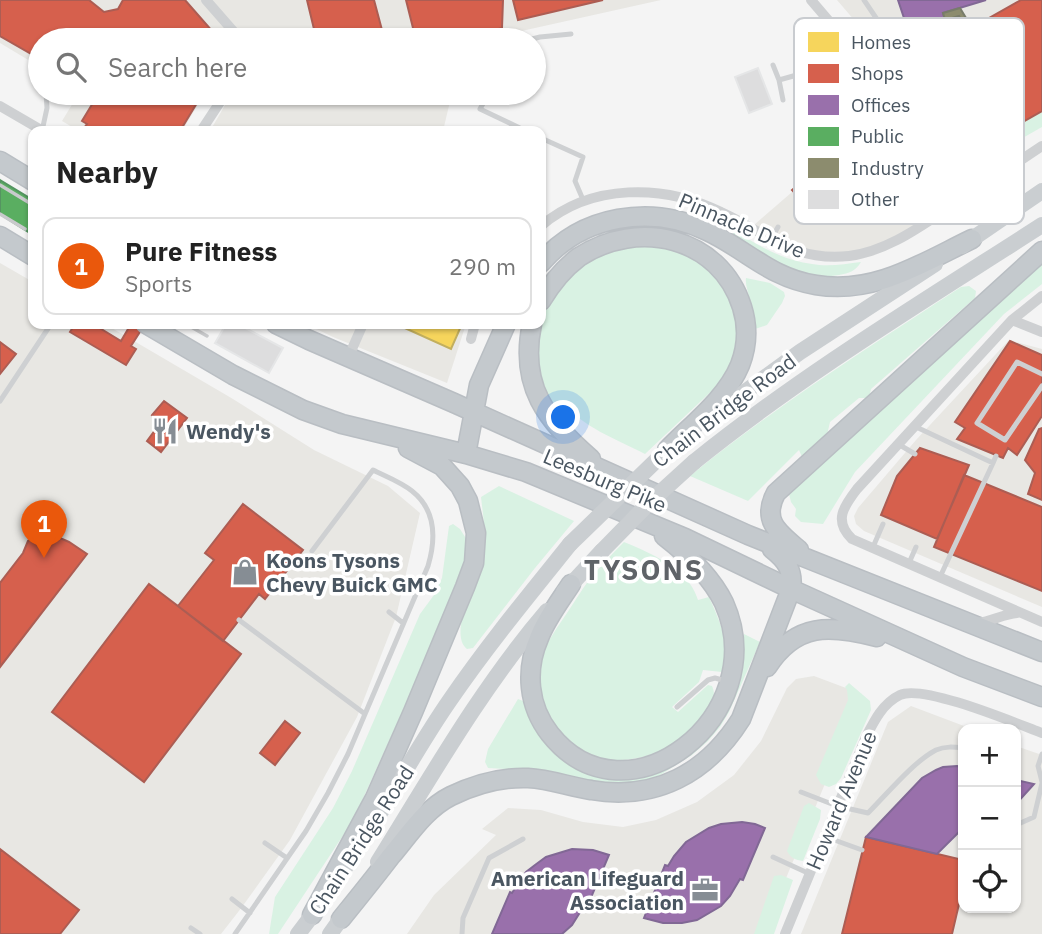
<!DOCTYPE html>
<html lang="en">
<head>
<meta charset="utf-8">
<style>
  :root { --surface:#fff; --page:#f6f6f6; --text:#222; --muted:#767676; --line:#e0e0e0; --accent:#ea580c }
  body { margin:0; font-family:"IBM Plex Sans",sans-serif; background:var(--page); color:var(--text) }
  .controls { position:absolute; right:21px; bottom:21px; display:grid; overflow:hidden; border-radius:14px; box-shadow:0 2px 5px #0004 }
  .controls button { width:63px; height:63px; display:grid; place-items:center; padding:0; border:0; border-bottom:2px solid var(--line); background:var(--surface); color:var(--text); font:35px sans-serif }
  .you { position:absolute; left:564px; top:418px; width:24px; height:24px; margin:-18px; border:5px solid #fff; border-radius:50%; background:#1a73e8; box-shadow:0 0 0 10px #1a73e833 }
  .badge { display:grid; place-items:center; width:46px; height:46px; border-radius:50%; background:var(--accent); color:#fff; font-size:23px; font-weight:700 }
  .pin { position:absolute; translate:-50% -58px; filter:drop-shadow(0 2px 4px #0008) }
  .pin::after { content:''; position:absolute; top:37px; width:24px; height:21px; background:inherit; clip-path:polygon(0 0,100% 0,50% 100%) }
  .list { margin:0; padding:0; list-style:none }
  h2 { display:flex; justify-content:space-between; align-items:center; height:91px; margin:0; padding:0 28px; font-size:30px }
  h2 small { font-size:23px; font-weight:400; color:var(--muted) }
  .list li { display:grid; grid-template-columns:46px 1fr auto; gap:21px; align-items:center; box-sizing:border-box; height:98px; margin:0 14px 14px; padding:0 14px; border:2px solid var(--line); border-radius:14px }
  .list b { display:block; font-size:26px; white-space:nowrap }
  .list p { margin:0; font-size:23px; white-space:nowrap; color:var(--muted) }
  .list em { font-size:23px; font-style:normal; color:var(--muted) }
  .icon { flex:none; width:38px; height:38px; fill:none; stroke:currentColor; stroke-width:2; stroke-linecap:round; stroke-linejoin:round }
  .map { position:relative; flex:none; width:1042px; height:934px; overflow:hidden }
  .search { position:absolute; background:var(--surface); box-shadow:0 2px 5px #0004; left:28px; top:28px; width:518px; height:77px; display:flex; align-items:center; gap:18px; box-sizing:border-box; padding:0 24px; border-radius:38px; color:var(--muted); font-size:26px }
  .panel { position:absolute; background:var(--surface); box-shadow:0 2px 5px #0004; left:28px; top:126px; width:518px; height:203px; border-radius:14px }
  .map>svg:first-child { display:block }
  .commercial { fill:#e8e7e3 }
  .green { fill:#d9f2e3 }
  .homes { fill:#f6d55c; stroke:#c2af5e; stroke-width:2 }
  .shops { fill:#d6604d; stroke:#ac5d53; stroke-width:2 }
  .offices { fill:#9970ab; stroke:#816895; stroke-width:2 }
  .public { fill:#5aae61; stroke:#559461; stroke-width:2 }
  .industry { fill:#8c8c6e; stroke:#787c6a; stroke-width:2 }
  .building { fill:#ddddde; stroke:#e5e6e7; stroke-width:2 }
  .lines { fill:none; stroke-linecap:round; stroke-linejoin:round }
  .trunk-casing { stroke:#b9bec3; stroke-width:21 }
  .service { stroke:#ced0d2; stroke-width:5 }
  .minor { stroke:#ced0d2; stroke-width:10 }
  .primary { stroke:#caced1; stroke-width:16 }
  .trunk { stroke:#c4c9cd; stroke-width:18 }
  .rail { stroke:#c9cacc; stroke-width:3.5 }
  .primary-bridge { stroke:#caced1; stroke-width:16 }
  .labels { text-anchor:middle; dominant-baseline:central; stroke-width:7; stroke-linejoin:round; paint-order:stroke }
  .street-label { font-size:21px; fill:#4a5661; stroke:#fff }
  .poi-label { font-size:21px; font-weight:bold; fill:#4a5661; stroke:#fff; text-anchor:start }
  .district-label { font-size:28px; font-weight:bold; letter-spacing:2px; fill:#5f6368; stroke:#fff }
  .key { fill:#fff; stroke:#c9ccd0; stroke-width:2 }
  .key-label { font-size:19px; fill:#4a5661 }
</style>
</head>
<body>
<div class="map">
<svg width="1042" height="934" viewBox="0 0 1042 934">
  <rect width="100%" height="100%" fill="#f4f4f4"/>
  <path class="commercial" d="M 0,0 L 661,0 L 481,40 L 250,40 L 242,31 L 236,40 L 40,40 L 40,67 L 0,43 Z
    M 837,0 L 1042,0 L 1042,119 L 982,158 L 968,153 Z
    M 79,93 L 205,93 L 182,131 L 79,131 L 62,121 Z
    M 232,93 L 452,93 L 443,131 L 210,131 Z
    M 880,116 L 955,204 L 890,246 L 852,257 L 786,247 L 754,225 Z
    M 0,263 L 33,282 L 33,324 L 105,324 L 233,399 L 314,450 L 388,486 L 420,513 L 396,617 L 357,717 L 290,840 L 242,907 L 221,934 L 0,934 Z
    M 306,324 L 466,324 L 447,383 L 333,337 Z
    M 1009,340 L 1042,349 L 1042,607 L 864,531 L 856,524 L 854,516 L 858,508 L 916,440 Z
    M 814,676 L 862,694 L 763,934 L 407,934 L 434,895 L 496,835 L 482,829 L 508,808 L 541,810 L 583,822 L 623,827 L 656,820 L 697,802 L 734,775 L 761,741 L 787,688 L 796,679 Z
    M 911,706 L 972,729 L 963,729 L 963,908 L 1016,908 L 1016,746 L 1042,755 L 1042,934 L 801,934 L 888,722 Z"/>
  <path class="green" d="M 1042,111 L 1042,127 L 991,156 L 979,147 Z
    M 701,209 C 735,230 771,259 812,264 C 828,267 845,264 861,262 C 856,271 849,273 839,275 C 804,281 776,265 747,248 C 729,238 712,228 695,217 L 695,212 Z
    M 623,245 L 671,245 L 698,257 L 723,284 L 735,312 L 737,332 L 736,352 L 719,384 L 645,454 C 614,438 584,428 561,401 L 549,404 C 542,389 534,373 534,357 C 535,324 554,280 583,263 C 596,256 610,251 623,245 Z
    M 1042,259 L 1042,284 L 1004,314 L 855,472 L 823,524 L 801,522 L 795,516 L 796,509 L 791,502 L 789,494 L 798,482 Z
    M 746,278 L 770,283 L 784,292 L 785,296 L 782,303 L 767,325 L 755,329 C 751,318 751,308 749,297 C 748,290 745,285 746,278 Z
    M 969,286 L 976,291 L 975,298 L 871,389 L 869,398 L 859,398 L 830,422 L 827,435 L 802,457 L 799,450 L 748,501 L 690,476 C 776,406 869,347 961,287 Z
    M 499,486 L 574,521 L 535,568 L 473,648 L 467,649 C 447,633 479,578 483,557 C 487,537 483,516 481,497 Z
    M 453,524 L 460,529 L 467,540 L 466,555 L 462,575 L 437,635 L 361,803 L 348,828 L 278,934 L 269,934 L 275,897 L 333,808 L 352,771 L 420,614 L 434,595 L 442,578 L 449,526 Z
    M 624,542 C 646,551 676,564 690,584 C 694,589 696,595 698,600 L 709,597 C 718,617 734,651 722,672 L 703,670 L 699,682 L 672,707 L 678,712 L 708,685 L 712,686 C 718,699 709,709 700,719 C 694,725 688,732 681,738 C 656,760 605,769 576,749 C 567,743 560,733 554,725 C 543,711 537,693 538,675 C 540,651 554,632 567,613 C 576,600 584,585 595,573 C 604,562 614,552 624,542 Z
    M 744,634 L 760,642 L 729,712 L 720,727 L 708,741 L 692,755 L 649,782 L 612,786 L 585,782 L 546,771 L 488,768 L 485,762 L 488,749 L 518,699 L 523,701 C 538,730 553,757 585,770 L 688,752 L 706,737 L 721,717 L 741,640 Z
    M 849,683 L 870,701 L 871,710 L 841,778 L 836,784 L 829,787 L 821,784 L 816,775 L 848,700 L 847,690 L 845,687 Z
    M 809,803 L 821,810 L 820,819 L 803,861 C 795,860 791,858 787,851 L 804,806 Z
    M 781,875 L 793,880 L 774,934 L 754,934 L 774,876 Z"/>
  <path class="homes" d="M 396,324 L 462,324 L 451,349 Z"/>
  <path class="shops" d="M 0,0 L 89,0 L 104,12 L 118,9 L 123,0 L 185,0 L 220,40 L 40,40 L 40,59 L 0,36 Z
    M 307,0 L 374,0 L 382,30 L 341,40 L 332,40 L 314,29 Z
    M 406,0 L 503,0 L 502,28 L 459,40 L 416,40 Z
    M 513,0 L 603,0 L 518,20 Z
    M 1021,0 L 1042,0 L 1042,111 L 979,147 L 974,138 L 963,144 L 915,60 Z
    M 99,93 L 203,93 L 180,131 L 90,131 L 84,128 L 87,124 L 82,121 Z
    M 855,136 L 898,184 L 876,199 L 855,208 L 843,211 L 824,212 L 807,206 L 792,190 Z
    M 75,324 L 93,324 L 121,341 L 131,324 L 145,324 L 131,346 L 136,349 L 126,365 L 70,332 Z
    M 1010,341 L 1042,355 L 1042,416 L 1017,455 L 1008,448 L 1003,458 L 957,439 L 965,428 L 955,422 Z
    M 0,342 L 16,354 L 0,374 Z
    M 164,401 L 187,418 L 161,452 L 147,441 L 161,422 L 152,415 Z
    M 1042,428 L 1042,500 L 1028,494 L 1035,473 L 1025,460 L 1039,429 Z
    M 920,448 L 969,465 L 937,539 L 881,515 L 897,476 Z
    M 964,475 L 1042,507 L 1042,591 L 934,547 Z
    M 243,504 L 303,550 L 265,599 L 259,594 L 223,641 L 178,606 L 214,560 L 205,553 Z
    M 43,533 L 51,534 L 69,542 L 87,554 L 0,667 L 0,583 L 23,553 L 28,541 L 35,536 Z
    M 149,584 L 241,654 L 144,782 L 52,712 Z
    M 285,721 L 300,733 L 275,765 L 260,753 Z
    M 866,837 L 963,860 L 963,887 L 952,934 L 842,934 Z
    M 0,849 L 79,910 L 60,934 L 0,934 Z"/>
  <path class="offices" d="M 898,0 L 986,0 L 943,13 L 947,26 L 944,27 L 942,26 L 910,36 Z
    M 957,766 L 963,768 L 963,832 L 960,831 L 937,854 L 866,837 L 922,778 L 936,770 L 943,767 Z
    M 1016,780 L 1034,784 L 1016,804 Z
    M 742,822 L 755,824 L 765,828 L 743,880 L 740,879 L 730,896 L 721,906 L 697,920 L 682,923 L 663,923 L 644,918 L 665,865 L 668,866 L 674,856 L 686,842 L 709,828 L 721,824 Z
    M 572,849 L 593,850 L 609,855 L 587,907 L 584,906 L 572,925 L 562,934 L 492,934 L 510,892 L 512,893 L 526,872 L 535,865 L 546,857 Z"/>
  <path class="public" d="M 0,180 L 33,200 L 33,235 L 0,214 Z"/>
  <path class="industry" d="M 960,8 L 972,28 L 967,31 L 959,16 L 945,20 L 943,13 Z"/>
  <path class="building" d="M 758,68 L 772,104 L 749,113 L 735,77 Z
    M 226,324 L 238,324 L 283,348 L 269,373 L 215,343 Z"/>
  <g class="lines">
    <g class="trunk-casing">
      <path id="trunk" d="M 0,161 L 33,181
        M 0,236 L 33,256
        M 541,263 C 582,215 651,204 707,231 C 746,249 770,278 816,285 C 874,295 922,263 972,239
        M 541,301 C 551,284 563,269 579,257 C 638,218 720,237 742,307 C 748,326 747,347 740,365 C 726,399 692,424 667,450
        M 146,324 L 233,375 L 303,410 L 342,424 L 466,454 L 526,472 L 685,538 L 791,589 L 963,667 L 1042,697
        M 276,324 L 309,340 L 454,403 L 748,535 L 1042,652
        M 532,324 C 519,386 546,420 591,459
        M 466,454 L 479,385 L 506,324
        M 799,550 C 779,533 761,521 776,493 L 1042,251
        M 571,584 C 560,601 546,619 539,638 C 525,670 528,706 550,734 C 627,831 774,715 724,603 C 711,576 687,554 664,536
        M 767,667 C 796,622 830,625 877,637
        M 312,915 L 375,798 L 413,712 L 465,587 L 474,563 L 476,533 L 468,501 L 460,486 L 442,466 L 408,448
        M 341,919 C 358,898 375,877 391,856 C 409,835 425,809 451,796 C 476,784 501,777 528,778 C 550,779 570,787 591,790 C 656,801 707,773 741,719 L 791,589 C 794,571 786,560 772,549"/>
    </g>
    <path class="service" d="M 864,0 L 918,80 L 898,102
      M 528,40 L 540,37 L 571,34
      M 773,65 L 779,80 L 783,100
      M 779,80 L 836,64 L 855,52
      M 918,80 L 933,69
      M 489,93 L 480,109 L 526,131
      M 42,131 L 47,108 L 46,93
      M 884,137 L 911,116
      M 541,138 L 583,157 L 575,181 L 584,202
      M 926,185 L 953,163
      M 771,239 L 778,227
      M 1042,374 L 1017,362 L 977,423 L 1005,440 L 1042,386
      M 0,401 L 51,324
      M 914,426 L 993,463 L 996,456
      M 898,444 L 915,454
      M 873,547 L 883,524
      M 909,563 L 916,547
      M 940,577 L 993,463
      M 389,612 L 403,623
      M 239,620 L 365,714
      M 677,707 L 708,680 L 715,678 L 726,681
      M 1042,754 L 1038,766 L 1042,782
      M 801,792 L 837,806 L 868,813 C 887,794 913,762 936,750 C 945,746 954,747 963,748
      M 1016,825 L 1034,817 L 1042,783
      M 826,837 L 862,850
      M 265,843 L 287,858
      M 773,857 L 810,874
      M 232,899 L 250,913
      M 191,928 L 200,934
      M 235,934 L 306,831 L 328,793 L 348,754 L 428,566 C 436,539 436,510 412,491 C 401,482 385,476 373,470 L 312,551
      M 462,934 L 463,918 L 489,858 L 523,839"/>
    <path class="minor" d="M 206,0 L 241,40
      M 811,0 L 898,102 L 977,190
      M 0,106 L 43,131
      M 201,131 L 226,93
      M 541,226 C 591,183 664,184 721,212 C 767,233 793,262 849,256 C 888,251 921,226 953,205 C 983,186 1012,166 1042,146
      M 1042,296 L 1012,320 L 857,489 C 844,506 833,521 852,539 L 1042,622
      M 1012,320 L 1042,332
      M 471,339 L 475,324
      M 348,358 L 363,324
      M 978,623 C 992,621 1004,614 1017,613
      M 785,934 L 866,737 C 874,721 883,703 900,695 C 923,684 1015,723 1042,733"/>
    <path class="primary" d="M 962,246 L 1042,191
      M 705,421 L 800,352 L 935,264
      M 694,462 C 803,374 924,301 1042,225
      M 564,592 L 602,551
      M 378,862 C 431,777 481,688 547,611
      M 342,872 C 381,817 411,756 450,700 C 487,646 529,595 570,544
      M 298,934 L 320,905
      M 330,934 L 347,910"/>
    <use href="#trunk" class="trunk"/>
    <path class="rail" d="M 0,185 L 33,205
      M 0,214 L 25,229
      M 186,324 L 207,336"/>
    <path class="primary-bridge" d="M 570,544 L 667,450
      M 602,551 L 650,502 L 694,462"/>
  </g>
  <defs>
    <g id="restaurant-bare" transform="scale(2.1)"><path d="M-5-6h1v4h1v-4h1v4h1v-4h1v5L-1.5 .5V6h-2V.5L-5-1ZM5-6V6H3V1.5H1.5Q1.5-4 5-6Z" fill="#868d94" stroke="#fff" stroke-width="2.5" paint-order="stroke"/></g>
    <g id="shop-bare" transform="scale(2.1)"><path d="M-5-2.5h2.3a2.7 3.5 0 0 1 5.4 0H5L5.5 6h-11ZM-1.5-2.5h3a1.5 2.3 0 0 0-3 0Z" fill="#868d94" stroke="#fff" stroke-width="2.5" paint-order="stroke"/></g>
    <g id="office-bare" transform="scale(2.1)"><path d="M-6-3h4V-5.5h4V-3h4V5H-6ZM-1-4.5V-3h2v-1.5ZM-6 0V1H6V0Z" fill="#868d94" stroke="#fff" stroke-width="2.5" paint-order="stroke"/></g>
  </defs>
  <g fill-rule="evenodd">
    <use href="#restaurant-bare" x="165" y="431"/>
    <use href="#shop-bare" x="245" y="572"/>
    <use href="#office-bare" x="705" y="890"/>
  </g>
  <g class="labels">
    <g class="street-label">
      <text transform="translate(742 225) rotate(23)">Pinnacle Drive</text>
      <text transform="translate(724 410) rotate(-37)">Chain Bridge Road</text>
      <text transform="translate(605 480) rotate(23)">Leesburg Pike</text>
      <text transform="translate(841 800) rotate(-67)">Howard Avenue</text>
      <text transform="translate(361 840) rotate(-57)">Chain Bridge Road</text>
    </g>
    <g class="poi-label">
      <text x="186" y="431">Wendy's</text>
      <text x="266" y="560">Koons Tysons<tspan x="266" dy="24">Chevy Buick GMC</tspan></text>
      <text x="684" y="878" text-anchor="end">American Lifeguard<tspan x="684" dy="24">Association</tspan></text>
    </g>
    <g class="district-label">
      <text x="644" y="569">TYSONS</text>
    </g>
  </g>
  <rect x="794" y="18" width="230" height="206" rx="10" class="key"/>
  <rect x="808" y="32" width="31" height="20" fill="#f6d55c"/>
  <rect x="808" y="64" width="31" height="19" fill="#d6604d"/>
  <rect x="808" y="95" width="31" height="20" fill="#9970ab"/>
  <rect x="808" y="127" width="31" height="19" fill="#5aae61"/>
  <rect x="808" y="158" width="31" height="20" fill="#8c8c6e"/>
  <rect x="808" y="190" width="31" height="19" fill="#ddddde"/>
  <g class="key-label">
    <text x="851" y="49">Homes</text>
    <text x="851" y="80">Shops</text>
    <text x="851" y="112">Offices</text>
    <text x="851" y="143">Public</text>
    <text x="851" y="175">Industry</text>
    <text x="851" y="206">Other</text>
  </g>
</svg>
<div class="controls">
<button>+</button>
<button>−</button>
<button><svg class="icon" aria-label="locate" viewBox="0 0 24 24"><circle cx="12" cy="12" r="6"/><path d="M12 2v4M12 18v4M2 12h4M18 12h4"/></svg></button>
</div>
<div class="you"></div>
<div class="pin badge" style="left:44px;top:558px">1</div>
<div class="search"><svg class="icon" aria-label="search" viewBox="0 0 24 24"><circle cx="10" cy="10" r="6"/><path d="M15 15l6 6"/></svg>Search here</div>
<section class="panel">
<h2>Nearby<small></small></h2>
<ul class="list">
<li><span class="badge">1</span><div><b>Pure Fitness</b><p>Sports</p></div><em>290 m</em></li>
</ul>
</section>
</div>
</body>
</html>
